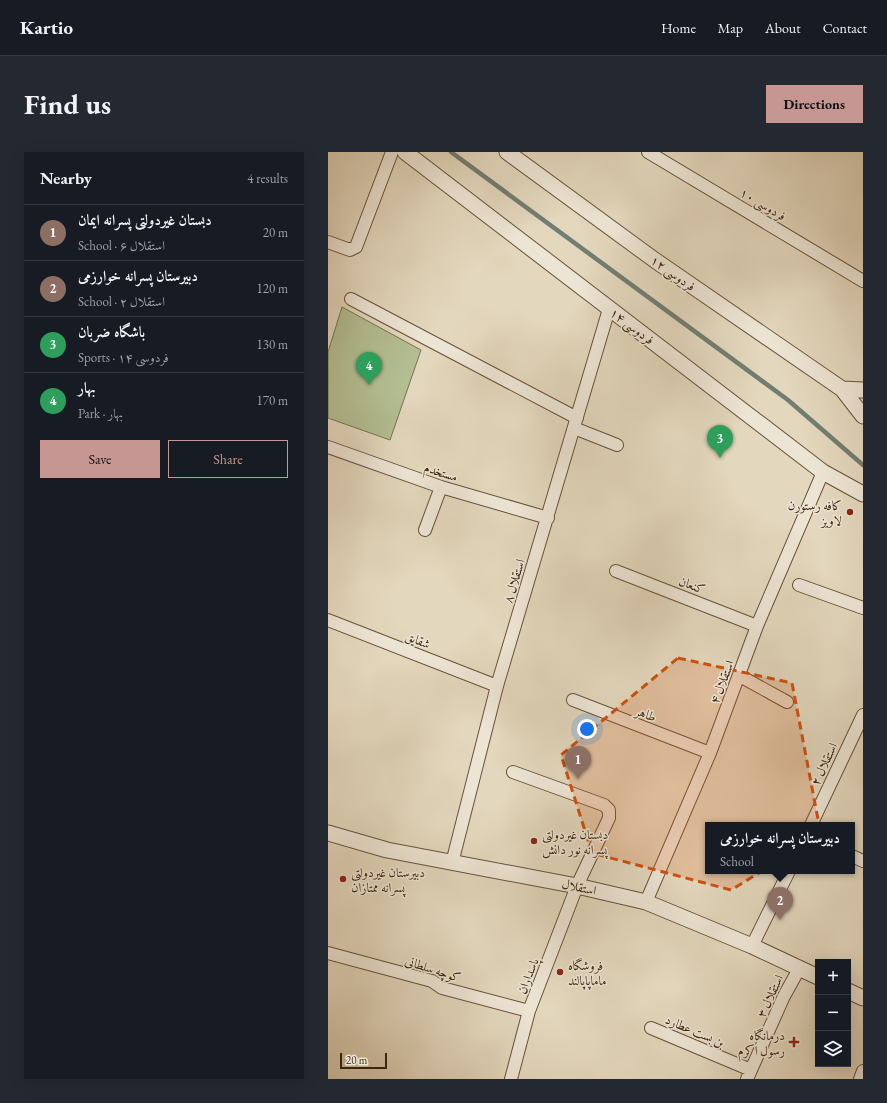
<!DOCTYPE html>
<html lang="en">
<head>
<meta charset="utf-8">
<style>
  :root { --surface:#171b24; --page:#242831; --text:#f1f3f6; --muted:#9ea1a6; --line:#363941; --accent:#c59692 }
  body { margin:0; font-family:"EB Garamond",Amiri,serif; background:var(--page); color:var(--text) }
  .controls { position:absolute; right:12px; bottom:12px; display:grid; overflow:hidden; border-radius:0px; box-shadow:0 4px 16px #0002 }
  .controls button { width:36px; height:36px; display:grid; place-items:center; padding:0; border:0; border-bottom:1px solid var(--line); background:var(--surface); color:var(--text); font:20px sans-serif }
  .scale { position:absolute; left:12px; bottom:10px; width:47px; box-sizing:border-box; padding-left:4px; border:2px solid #3d2511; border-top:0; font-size:11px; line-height:14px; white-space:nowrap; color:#3d2511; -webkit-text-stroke:3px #ede5d4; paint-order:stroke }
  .you { position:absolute; left:259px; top:577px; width:14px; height:14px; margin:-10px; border:3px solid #fff; border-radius:50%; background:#1a73e8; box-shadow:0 0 0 6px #1a73e833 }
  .badge { display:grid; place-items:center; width:26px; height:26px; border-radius:50%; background:var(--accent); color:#fff; font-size:13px; font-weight:700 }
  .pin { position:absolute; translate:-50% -33px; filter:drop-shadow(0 1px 2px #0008) }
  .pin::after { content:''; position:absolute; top:21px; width:14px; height:12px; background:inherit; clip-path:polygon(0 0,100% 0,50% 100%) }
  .popup { position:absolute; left:377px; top:670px; width:150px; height:52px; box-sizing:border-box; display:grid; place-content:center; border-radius:0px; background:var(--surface); filter:drop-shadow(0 1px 3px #0005); font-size:13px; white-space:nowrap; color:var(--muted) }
  .popup b { font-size:15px; color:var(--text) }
  .popup::after { content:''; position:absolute; left:50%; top:100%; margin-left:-8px; border:8px solid transparent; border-top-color:var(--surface) }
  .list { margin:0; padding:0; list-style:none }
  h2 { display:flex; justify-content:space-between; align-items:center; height:52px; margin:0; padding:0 16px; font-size:17px }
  h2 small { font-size:13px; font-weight:400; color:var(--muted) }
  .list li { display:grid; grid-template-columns:26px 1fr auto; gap:12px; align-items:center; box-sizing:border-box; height:56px; padding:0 16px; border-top:1px solid var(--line) }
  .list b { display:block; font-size:15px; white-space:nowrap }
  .list p { margin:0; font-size:13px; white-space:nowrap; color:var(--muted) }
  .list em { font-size:13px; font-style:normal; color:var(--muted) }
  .actions { display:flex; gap:8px; padding:12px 16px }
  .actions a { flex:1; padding:9px 0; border:1px solid var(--accent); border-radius:0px; text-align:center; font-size:14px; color:var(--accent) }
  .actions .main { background:var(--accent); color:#111 }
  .icon { flex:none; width:22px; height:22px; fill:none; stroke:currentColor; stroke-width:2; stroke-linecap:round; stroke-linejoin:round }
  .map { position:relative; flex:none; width:535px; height:927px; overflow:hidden; border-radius:0px }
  header { display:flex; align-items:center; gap:24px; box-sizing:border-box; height:56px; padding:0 20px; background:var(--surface); border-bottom:1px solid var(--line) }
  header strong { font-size:19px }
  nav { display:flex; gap:22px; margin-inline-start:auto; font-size:14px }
  .intro { display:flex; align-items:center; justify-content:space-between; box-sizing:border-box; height:96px; padding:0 24px }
  h1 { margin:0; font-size:28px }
  .button { padding:10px 18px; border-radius:0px; background:var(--accent); color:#111; font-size:14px; font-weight:700 }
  main { display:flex; gap:24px; padding:0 24px }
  aside { flex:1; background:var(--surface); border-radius:0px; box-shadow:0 4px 16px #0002 }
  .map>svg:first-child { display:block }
  .green { fill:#b3be92; stroke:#787252 }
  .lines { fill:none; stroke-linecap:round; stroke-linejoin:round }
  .stream { stroke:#727e72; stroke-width:4.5 }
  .minor-casing { stroke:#66523c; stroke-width:14 }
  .tertiary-casing { stroke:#66523c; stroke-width:17 }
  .minor { stroke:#ede5d4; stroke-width:12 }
  .tertiary { stroke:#ede5d4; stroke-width:15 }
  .marked { fill:#ce510d; fill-opacity:0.2; stroke:#ce510d; stroke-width:3; stroke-dasharray:8 5; stroke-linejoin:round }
  .poi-dot { fill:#8f2418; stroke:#ede5d4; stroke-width:1.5 }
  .labels { text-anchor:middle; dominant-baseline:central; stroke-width:3; stroke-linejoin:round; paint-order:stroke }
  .street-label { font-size:13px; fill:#3d2511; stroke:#ede5d4 }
  .poi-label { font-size:13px; fill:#3d2511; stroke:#ede5d4; text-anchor:start }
</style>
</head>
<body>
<header>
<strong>Kartio</strong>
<nav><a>Home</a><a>Map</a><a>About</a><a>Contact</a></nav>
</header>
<div class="intro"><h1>Find us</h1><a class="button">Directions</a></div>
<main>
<aside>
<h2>Nearby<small>4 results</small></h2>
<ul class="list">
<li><span class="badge" style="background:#8d6e63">1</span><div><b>دبستان غیردولتی پسرانه ایمان</b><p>School · استقلال ۶</p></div><em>20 m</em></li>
<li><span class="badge" style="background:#8d6e63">2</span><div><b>دبیرستان پسرانه خوارزمی</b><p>School · استقلال ۲</p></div><em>120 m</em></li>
<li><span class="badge" style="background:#2e9e5b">3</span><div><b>باشگاه ضربان</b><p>Sports · فردوسی ۱۴</p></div><em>130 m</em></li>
<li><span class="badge" style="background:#2e9e5b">4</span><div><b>بهار</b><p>Park · بهار</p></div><em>170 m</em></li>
</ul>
<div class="actions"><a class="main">Save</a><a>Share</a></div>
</aside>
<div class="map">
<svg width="535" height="927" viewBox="0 0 535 927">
  <rect width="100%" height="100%" fill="#e3d7bd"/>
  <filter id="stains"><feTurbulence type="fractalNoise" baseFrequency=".005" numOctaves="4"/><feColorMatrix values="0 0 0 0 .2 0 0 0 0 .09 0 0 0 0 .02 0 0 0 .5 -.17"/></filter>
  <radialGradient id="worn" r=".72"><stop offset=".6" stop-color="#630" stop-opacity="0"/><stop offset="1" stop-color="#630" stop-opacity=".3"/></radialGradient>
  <path class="green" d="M 14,155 L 93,198 L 62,288 L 0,266 L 0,200 Z"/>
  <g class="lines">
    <path class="stream" d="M 123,0 L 460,248 L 535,313"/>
    <g class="minor-casing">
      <path id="minor" d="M 320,0 L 535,129
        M 0,90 L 22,98 L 28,95 L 64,0
        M 23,147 L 249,266
        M 246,276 L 289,293
        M 0,295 L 113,335 L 220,366
        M 97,378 L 113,335
        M 288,419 L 429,474
        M 471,433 L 535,456
        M 0,468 L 169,534
        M 412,524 L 459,550
        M 245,548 L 382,601
        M 483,673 L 535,563
        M 524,704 L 535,709
        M 124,711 L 169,534 L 281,157
        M 318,750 L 382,601 L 429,474 L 495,320
        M 424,794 L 461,719
        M 0,801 L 104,829 L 114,836 L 201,859
        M 323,876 L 423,918
        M 183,927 L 201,859 L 249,734 L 281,666 L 281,658 L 276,653 L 185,620
        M 419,927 L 456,844 L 471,817
        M 532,927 L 535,919"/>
    </g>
    <g class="tertiary-casing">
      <path id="tertiary" d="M 77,0 L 495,320 L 535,342
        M 179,0 L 328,109 L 514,237 L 535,264
        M 514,237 L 535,238
        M 0,681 L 59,698 L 249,734 L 318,750 L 424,794 L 490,825
        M 520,839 L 535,846"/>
    </g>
    <use href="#minor" class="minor"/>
    <use href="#tertiary" class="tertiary"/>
  </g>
  <path class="marked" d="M 350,506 L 464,531 L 493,683 L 403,738 L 264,701 L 233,603 Z"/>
  <g class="poi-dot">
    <circle cx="522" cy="360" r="4"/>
    <circle cx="206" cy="689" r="4"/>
    <circle cx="15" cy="727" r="4"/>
    <circle cx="232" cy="820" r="4"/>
    <path d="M464 884h4v4h4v4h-4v4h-4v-4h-4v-4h4z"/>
  </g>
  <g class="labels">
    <g class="street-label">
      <text transform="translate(435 52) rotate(31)">فردوسی ۱۰</text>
      <text transform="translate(345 121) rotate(35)">فردوسی ۱۲</text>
      <text transform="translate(304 174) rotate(37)">فردوسی ۱۴</text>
      <text transform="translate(113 320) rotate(18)">مستخدم</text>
      <text transform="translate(186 429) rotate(-73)">استقلال ۸</text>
      <text transform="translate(364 433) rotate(21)">کنعان</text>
      <text transform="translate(90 488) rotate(22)">شقایق</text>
      <text transform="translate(394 530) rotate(-69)">استقلال ۴</text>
      <text transform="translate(318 562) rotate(21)">طاهر</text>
      <text transform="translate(496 612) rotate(-65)">استقلال ۲</text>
      <text transform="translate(251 735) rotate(12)">استقلال</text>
      <text transform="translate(105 817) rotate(18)">کوچه سلطانی</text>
      <text transform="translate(200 824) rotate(-69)">پاسداران</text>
      <text transform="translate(442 844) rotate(-65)">استقلال ۳</text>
      <text transform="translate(367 879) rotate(23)">بن بست عطارد</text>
    </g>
    <g class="poi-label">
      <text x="514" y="353" text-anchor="end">کافه رستورن<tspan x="514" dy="15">لاویز</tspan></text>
      <text x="214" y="682">دبستان غیردولتی<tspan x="214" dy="15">پسرانه نور دانش</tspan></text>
      <text x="23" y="720">دبیرستان غیردولتی<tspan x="23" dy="15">پسرانه ممتازان</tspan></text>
      <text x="240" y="813">فروشگاه<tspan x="240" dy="15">ماماپاپالند</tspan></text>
      <text x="457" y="883" text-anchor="end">درمانگاه<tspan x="457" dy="15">رسول اکرم</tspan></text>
    </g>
  </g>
  <rect width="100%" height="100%" filter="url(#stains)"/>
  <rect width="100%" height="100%" fill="url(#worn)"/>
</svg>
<div class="controls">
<button>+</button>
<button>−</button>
<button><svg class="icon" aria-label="layers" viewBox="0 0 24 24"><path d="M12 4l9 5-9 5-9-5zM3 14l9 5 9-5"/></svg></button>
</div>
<div class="scale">20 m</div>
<div class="you"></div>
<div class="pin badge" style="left:250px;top:627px;background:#8d6e63">1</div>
<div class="pin badge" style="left:452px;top:768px;background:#8d6e63">2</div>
<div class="popup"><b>دبیرستان پسرانه خوارزمی</b>School</div>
<div class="pin badge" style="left:392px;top:306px;background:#2e9e5b">3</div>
<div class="pin badge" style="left:41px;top:233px;background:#2e9e5b">4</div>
</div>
</main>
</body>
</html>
